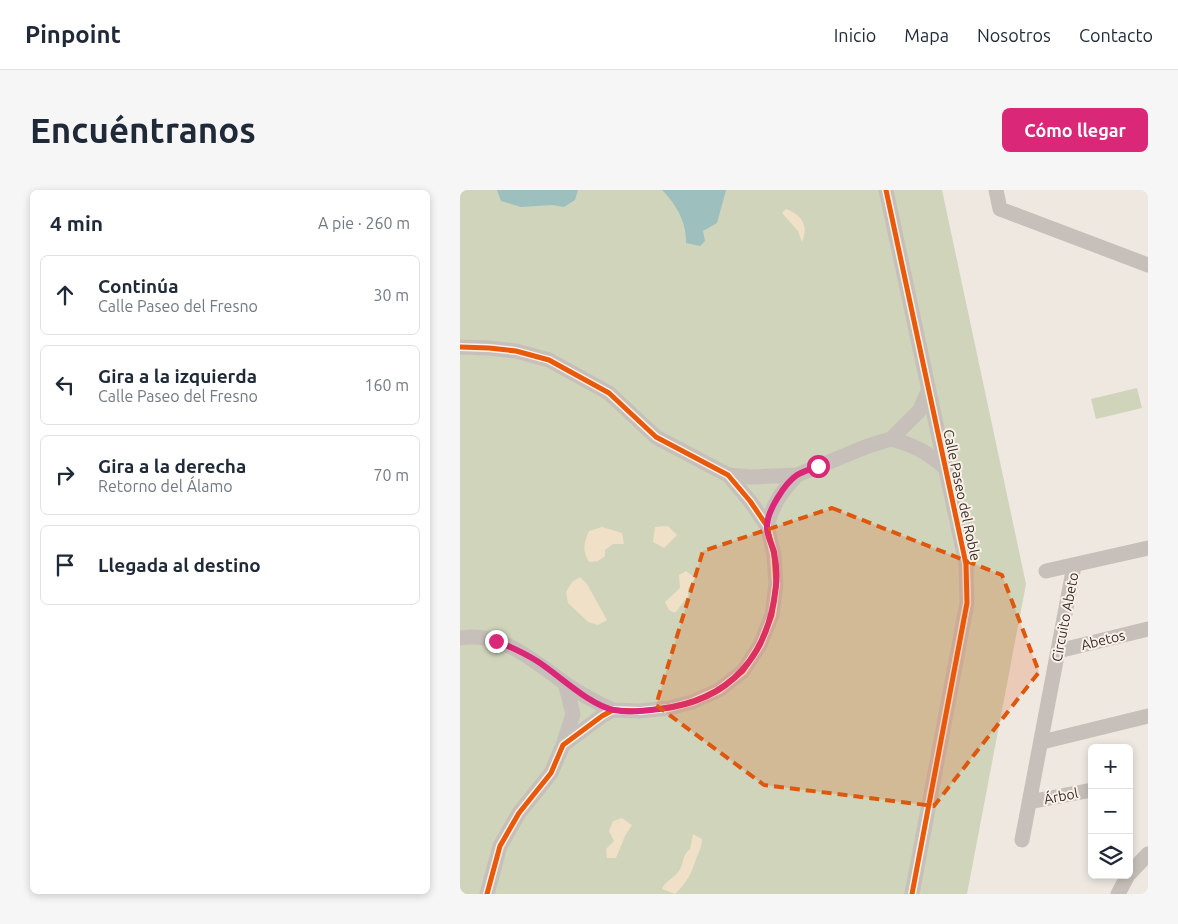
<!DOCTYPE html>
<html lang="es">
<head>
<meta charset="utf-8">
<style>
  :root { --surface:#fff; --page:#f6f6f7; --text:#1f2937; --muted:#747a83; --line:#e0e1e3; --accent:#db2777 }
  body { margin:0; font-family:Ubuntu,sans-serif; background:var(--page); color:var(--text) }
  .controls { position:absolute; right:15px; bottom:15px; display:grid; overflow:hidden; border-radius:8px; box-shadow:0 2px 8px #0003 }
  .controls button { width:45px; height:45px; display:grid; place-items:center; padding:0; border:0; border-bottom:1px solid var(--line); background:var(--surface); color:var(--text); font:25px sans-serif }
  .stop { position:absolute; width:15px; height:15px; margin:-11px; border:4px solid #db2777; border-radius:50%; background:#fff }
  .stop.end { background:#db2777; border-color:#fff; box-shadow:0 1px 5px #0008 }
  .list { margin:0; padding:0; list-style:none }
  h2 { display:flex; justify-content:space-between; align-items:center; height:65px; margin:0; padding:0 20px; font-size:21px }
  h2 small { font-size:16px; font-weight:400; color:var(--muted) }
  .list li { display:grid; grid-template-columns:32px 1fr auto; gap:15px; align-items:center; box-sizing:border-box; height:80px; margin:0 10px 10px; padding:0 10px; border:1px solid var(--line); border-radius:8px }
  .list b { display:block; font-size:19px; white-space:nowrap }
  .list p { margin:0; font-size:16px; white-space:nowrap; color:var(--muted) }
  .list em { font-size:16px; font-style:normal; color:var(--muted) }
  .icon { flex:none; width:28px; height:28px; fill:none; stroke:currentColor; stroke-width:2; stroke-linecap:round; stroke-linejoin:round }
  .map { position:relative; flex:none; width:688px; height:704px; overflow:hidden; border-radius:8px }
  header { display:flex; align-items:center; gap:30px; box-sizing:border-box; height:70px; padding:0 25px; background:var(--surface); border-bottom:1px solid var(--line) }
  header strong { font-size:24px }
  nav { display:flex; gap:28px; margin-inline-start:auto; font-size:18px }
  .intro { display:flex; align-items:center; justify-content:space-between; box-sizing:border-box; height:120px; padding:0 30px }
  h1 { margin:0; font-size:35px }
  .button { padding:12px 22px; border-radius:8px; background:var(--accent); color:#fff; font-size:18px; font-weight:700 }
  main { display:flex; gap:30px; padding:0 30px }
  aside { flex:1; background:var(--surface); border-radius:8px; box-shadow:0 2px 8px #0003 }
  .map>svg:first-child { display:block }
  .green { fill:#cfd4ba }
  .sand { fill:#efe0c7 }
  .water { fill:#9dc0bf }
  .lines { fill:none; stroke-linecap:round; stroke-linejoin:round }
  .minor { stroke:#c7c0ba; stroke-width:15 }
  .cycleway-casing { stroke:#faf2e9; stroke-width:8 }
  .cycleway { stroke:#e8590c; stroke-width:5 }
  .route { stroke:#db2777; stroke-width:6 }
  .marked { fill:#df570d; fill-opacity:0.2; stroke:#df570d; stroke-width:4; stroke-dasharray:10 6; stroke-linejoin:round }
  .labels { text-anchor:middle; dominant-baseline:central; stroke-width:4; stroke-linejoin:round; paint-order:stroke }
  .street-label { font-size:14px; fill:#382d28; stroke:#faf2e9 }
</style>
</head>
<body>
<header>
<strong>Pinpoint</strong>
<nav><a>Inicio</a><a>Mapa</a><a>Nosotros</a><a>Contacto</a></nav>
</header>
<div class="intro"><h1>Encuéntranos</h1><a class="button">Cómo llegar</a></div>
<main>
<aside>
<h2>4 min<small>A pie · 260 m</small></h2>
<ul class="list">
<li><svg class="icon" aria-label="ahead" viewBox="0 0 24 24"><path d="M12 20V5M6 11l6-6 6 6"/></svg><div><b>Continúa</b><p>Calle Paseo del Fresno</p></div><em>30 m</em></li>
<li><svg class="icon" aria-label="left" viewBox="0 0 24 24"><path d="M17 20v-9H6M10 6l-5 5 5 5"/></svg><div><b>Gira a la izquierda</b><p>Calle Paseo del Fresno</p></div><em>160 m</em></li>
<li><svg class="icon" aria-label="right" viewBox="0 0 24 24"><path d="M7 20v-9h11M14 6l5 5-5 5"/></svg><div><b>Gira a la derecha</b><p>Retorno del Álamo</p></div><em>70 m</em></li>
<li><svg class="icon" aria-label="arrive" viewBox="0 0 24 24"><path d="M6 21V4h12l-3 4 3 4H6"/></svg><div><b>Llegada al destino</b></div></li>
</ul>
</aside>
<div class="map">
<svg width="688" height="704" viewBox="0 0 688 704">
  <rect width="100%" height="100%" fill="#eee8e1"/>
  <path class="green" d="M 0,0 L 482,0 L 566,394 L 507,704 L 0,704 Z
    M 677,198 L 682,218 L 636,229 L 631,209 Z"/>
  <path class="sand" d="M 326,19 C 342,25 349,35 342,52 L 338,41 L 322,23 Z
    M 208,336 L 217,345 L 204,358 L 193,352 L 195,337 Z
    M 142,337 L 162,343 L 164,354 L 153,354 L 145,360 L 145,366 L 138,371 L 129,372 C 122,360 124,353 129,341 Z
    M 226,381 L 235,388 L 228,399 L 228,406 L 215,423 L 209,420 L 205,412 L 220,398 L 219,385 Z
    M 120,387 L 127,394 L 147,430 L 138,435 L 128,432 L 108,413 L 106,402 L 112,392 Z
    M 162,628 L 172,635 L 165,646 L 156,668 L 147,668 L 146,659 L 154,651 L 149,641 L 153,631 Z
    M 233,644 L 242,649 C 242,657 239,661 236,669 C 231,685 227,692 215,704 L 202,699 C 205,691 214,688 219,681 C 225,672 221,666 230,659 Z"/>
  <path class="water" d="M 37,0 L 118,0 L 115,10 L 104,17 L 92,15 L 61,17 L 41,11 Z
    M 202,0 L 266,0 L 257,33 L 243,41 L 245,51 L 240,56 L 226,53 C 227,33 216,14 202,0 Z"/>
  <g class="lines">
    <path class="minor" d="M 426,0 L 506,374 L 507,413 L 452,704
      M 536,0 L 540,19 L 688,75
      M 0,157 L 29,158 L 56,161 L 89,170 L 149,203 L 196,247 L 268,285 L 290,311 L 307,336 L 314,365 L 316,394 L 312,425 L 300,455 L 283,481 L 259,500 L 232,512 L 209,518 L 180,521 L 153,520 L 142,526 L 103,555 L 91,583 L 59,623 L 40,656 L 27,704
      M 431,249 C 454,255 467,262 484,277
      M 268,285 L 291,287 L 337,285 L 408,256 L 431,249 L 460,220 L 468,201
      M 307,336 C 313,314 321,302 337,285
      M 586,381 L 688,358
      M 0,448 C 42,441 75,472 106,494 C 121,504 137,513 153,520
      M 598,461 L 688,439
      M 582,552 L 688,526
      M 103,555 L 113,524 L 105,493
      M 569,612 L 632,600
      M 562,650 L 614,376
      M 669,684 L 688,664
      M 658,704 L 668,685"/>
    <g class="cycleway-casing">
      <path id="cycleway" d="M 426,0 L 506,374 L 507,413 L 452,704
        M 0,157 L 29,158 L 56,161 L 89,170 L 149,203 L 196,247 L 268,285 L 290,311 L 307,336 L 314,365 L 316,394 L 312,425 L 300,455 L 283,481 L 259,500 L 232,512 L 209,518 L 180,521 L 153,520 L 142,526 L 103,555 L 91,583 L 59,623 L 40,656 L 27,704"/>
    </g>
    <use href="#cycleway" class="cycleway"/>
  </g>
  <g class="lines">
    <path class="route" d="M 36,451 C 51,457 64,463 77,471 C 99,485 129,515 154,520 C 168,523 185,521 199,519 C 271,511 309,465 316,396 C 317,386 316,372 314,362 C 312,354 306,344 307,336 C 307,321 325,293 337,285 C 343,281 352,279 358,276"/>
  </g>
  <path class="marked" d="M 372,318 L 542,385 L 579,482 L 474,616 L 304,595 L 196,515 L 243,361 Z"/>
  <g class="labels">
    <g class="street-label">
      <text transform="translate(502 305) rotate(78)">Calle Paseo del Roble</text>
      <text transform="translate(605 427) rotate(-79)">Circuito Abeto</text>
      <text transform="translate(643 450) rotate(-14)">Abetos</text>
      <text transform="translate(601 606) rotate(-11)">Árbol</text>
    </g>
  </g>
</svg>
<div class="controls">
<button>+</button>
<button>−</button>
<button><svg class="icon" aria-label="layers" viewBox="0 0 24 24"><path d="M12 4l9 5-9 5-9-5zM3 14l9 5 9-5"/></svg></button>
</div>
<div class="stop" style="left:358px;top:276px"></div>
<div class="stop end" style="left:36px;top:451px"></div>
</div>
</main>
</body>
</html>
